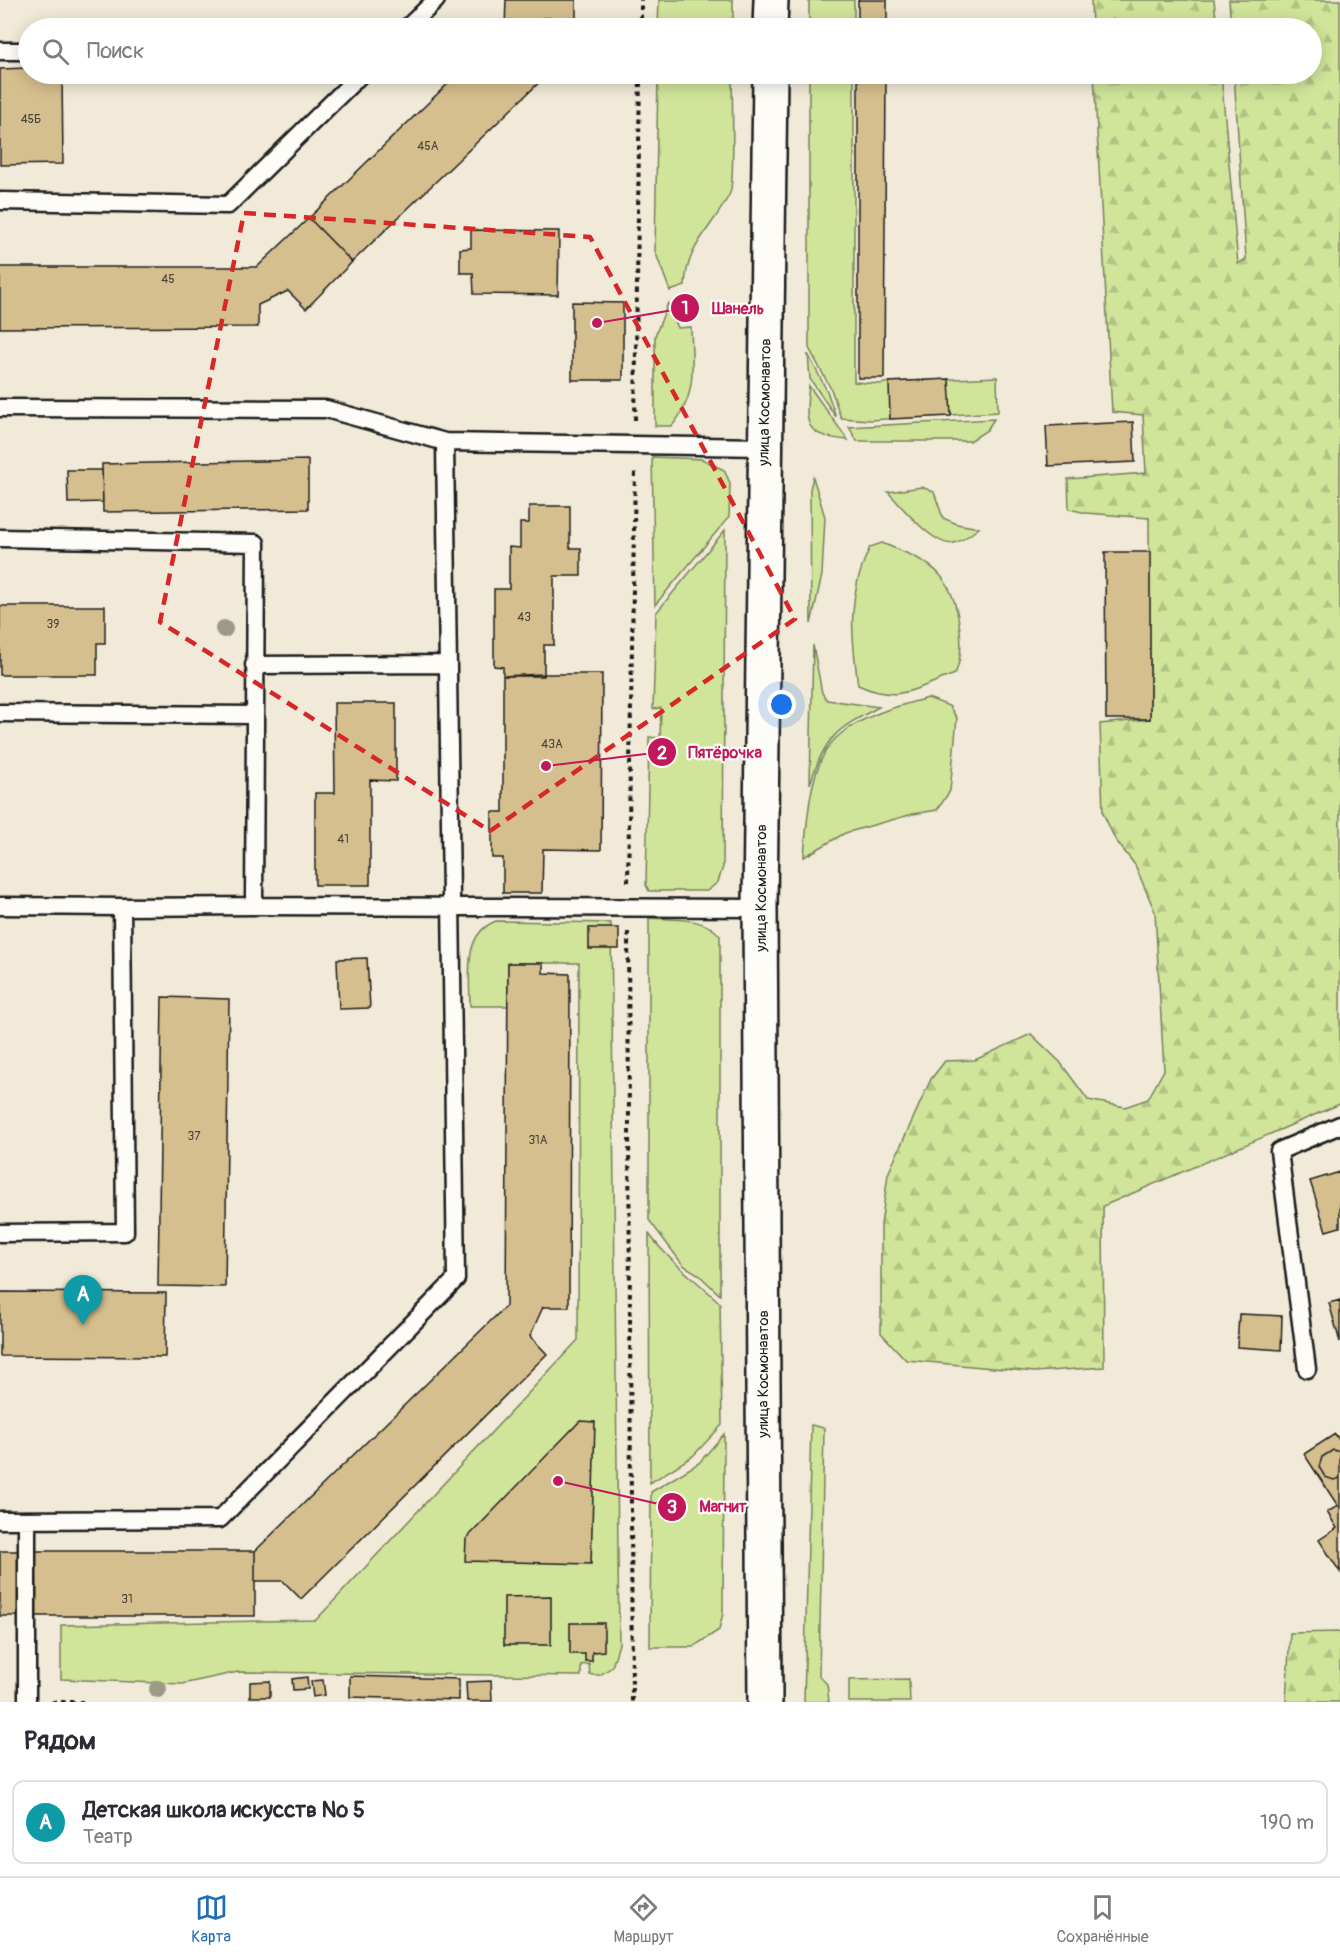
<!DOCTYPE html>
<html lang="ru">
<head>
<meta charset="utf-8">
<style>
  :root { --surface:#fff; --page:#f7f7f7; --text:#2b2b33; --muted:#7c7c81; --line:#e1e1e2; --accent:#1f6fb2 }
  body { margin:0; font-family:Pangolin,sans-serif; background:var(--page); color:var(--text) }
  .you { position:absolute; left:782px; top:705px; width:21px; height:21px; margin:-15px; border:4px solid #fff; border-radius:50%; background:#1a73e8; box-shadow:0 0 0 9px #1a73e833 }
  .badge { display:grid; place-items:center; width:39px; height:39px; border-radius:50%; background:var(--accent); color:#fff; font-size:20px; font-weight:700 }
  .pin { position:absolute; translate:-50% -50px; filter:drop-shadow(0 2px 3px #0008) }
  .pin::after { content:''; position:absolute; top:32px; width:21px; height:18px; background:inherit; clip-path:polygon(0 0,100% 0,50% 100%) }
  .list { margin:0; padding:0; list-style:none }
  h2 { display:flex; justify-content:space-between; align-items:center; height:78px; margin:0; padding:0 24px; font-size:26px }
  h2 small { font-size:20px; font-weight:400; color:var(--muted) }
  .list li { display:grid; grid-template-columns:39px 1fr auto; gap:18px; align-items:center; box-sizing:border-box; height:84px; margin:0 12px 12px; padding:0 12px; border:2px solid var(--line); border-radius:12px }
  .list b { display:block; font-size:22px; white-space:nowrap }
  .list p { margin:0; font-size:20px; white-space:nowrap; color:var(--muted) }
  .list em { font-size:20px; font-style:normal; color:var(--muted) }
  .icon { flex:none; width:33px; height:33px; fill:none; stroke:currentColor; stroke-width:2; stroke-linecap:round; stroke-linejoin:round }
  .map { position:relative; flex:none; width:1340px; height:1702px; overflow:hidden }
  .search { position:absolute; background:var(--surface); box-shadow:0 3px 15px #0003; left:18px; right:18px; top:18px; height:66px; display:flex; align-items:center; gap:15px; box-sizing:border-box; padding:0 21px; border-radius:33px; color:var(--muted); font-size:22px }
  .sheet { height:174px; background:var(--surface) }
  nav { display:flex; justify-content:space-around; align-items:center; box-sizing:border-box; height:84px; border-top:2px solid var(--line); background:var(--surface); font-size:16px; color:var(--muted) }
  nav a { display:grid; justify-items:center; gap:3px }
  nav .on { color:var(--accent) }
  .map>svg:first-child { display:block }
  .green { fill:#d0e59a; stroke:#76805b; stroke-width:1.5 }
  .forest { fill:url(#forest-firs); stroke:#76805b; stroke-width:1.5 }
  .building { fill:#d6bf8e; stroke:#1c1c1c; stroke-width:1.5 }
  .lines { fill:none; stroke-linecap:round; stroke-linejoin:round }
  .service-casing { stroke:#1c1c1c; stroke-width:21 }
  .secondary-casing { stroke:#1c1c1c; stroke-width:38 }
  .path { stroke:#1c1c1c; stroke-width:4; stroke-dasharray:4.5 4.5; stroke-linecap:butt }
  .service { stroke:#fdfcf7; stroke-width:16 }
  .secondary { stroke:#fdfcf7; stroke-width:33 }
  .tree { fill:#9a9a86 }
  .marked { fill:none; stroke:#d62828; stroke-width:4.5; stroke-dasharray:12 8; stroke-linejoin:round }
  .labels { text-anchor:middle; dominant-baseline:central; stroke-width:4.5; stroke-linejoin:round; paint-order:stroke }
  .number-label { font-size:12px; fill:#4a4538 }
  .street-label { font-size:15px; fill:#1c1c1c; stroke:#fdfcf7 }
  .leader { fill:none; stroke:#c2185b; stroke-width:2 }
  .callout-dot { fill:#c2185b; stroke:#fdfcf7; stroke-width:2 }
  .mark-label { font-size:18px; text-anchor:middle; font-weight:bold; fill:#fff }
  .callout-label { font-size:16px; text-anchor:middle; font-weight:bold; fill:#c2185b; stroke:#fdfcf7; stroke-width:4.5; stroke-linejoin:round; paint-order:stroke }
</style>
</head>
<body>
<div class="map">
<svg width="1340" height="1702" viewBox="0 0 1340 1702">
  <defs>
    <pattern id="forest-firs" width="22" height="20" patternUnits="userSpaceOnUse" patternTransform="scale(1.5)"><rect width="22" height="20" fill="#d0e59a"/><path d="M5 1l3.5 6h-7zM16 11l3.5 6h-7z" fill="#b2c484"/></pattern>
  </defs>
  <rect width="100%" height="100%" fill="#f1ead8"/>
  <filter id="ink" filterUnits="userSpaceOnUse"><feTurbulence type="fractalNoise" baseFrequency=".0167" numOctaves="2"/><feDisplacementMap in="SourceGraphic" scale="12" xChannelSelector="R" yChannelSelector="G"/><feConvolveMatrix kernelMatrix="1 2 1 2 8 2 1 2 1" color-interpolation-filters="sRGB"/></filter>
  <g filter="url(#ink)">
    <path class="green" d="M 659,0 L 733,0 L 733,28 L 658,28 Z
      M 809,0 L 854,0 L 854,28 L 809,28 Z
      M 658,74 L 732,74 C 732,93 735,181 730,193 C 714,227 686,245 685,286 L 670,291 L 655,251 Z
      M 809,74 L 854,74 L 854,382 L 881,384 L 889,382 L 997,377 L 998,412 L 870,420 L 841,418 L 831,389 L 809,348 Z
      M 668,303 L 678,328 L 691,327 C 692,365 698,395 672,426 L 655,426 L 655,336 Z
      M 808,354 L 827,391 L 836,417 L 810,379 Z
      M 809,386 L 848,440 C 806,436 804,427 809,386 Z
      M 994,419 L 987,430 L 970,441 L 857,441 L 849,427 Z
      M 652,457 L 702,459 L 724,470 L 730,483 L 729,517 L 655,605 Z
      M 813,477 L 825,517 L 822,575 L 811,624 L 810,489 Z
      M 922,487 L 934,492 L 943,518 L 957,524 L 979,528 C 972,533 963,541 954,543 C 936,549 900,505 888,492 Z
      M 725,530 L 723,867 L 718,882 L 707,891 L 649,891 L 646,885 L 649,737 L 660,738 L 661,708 L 653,709 L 656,613 Z
      M 882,543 C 901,551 926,559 940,575 C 959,597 967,648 955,674 C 915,688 900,704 858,685 C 851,633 847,595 870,547 Z
      M 813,645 L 822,693 L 827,700 L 879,707 C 835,730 826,736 810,784 Z
      M 928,698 L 949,706 L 957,718 L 950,791 L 937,810 L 913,814 L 845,833 L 804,857 C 807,823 809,763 836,738 C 860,716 897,706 928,698 Z
      M 649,918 C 672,920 705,916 720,936 L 720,1295 L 698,1274 L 683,1265 L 649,1220 Z
      M 496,921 L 611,923 L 619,1644 L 612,1667 L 600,1675 L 590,1675 L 589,1664 L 581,1665 L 581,1676 L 238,1672 L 182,1684 L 61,1679 L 61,1625 L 316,1620 L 578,1340 L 579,963 L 508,963 L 508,1006 L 470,1006 C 470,975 462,934 496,921 Z
      M 649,1234 C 670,1263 696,1279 720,1303 L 722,1425 L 693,1456 L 650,1483 Z
      M 811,1425 L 824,1428 L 819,1676 L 827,1684 L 829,1702 L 804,1702 Z
      M 724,1434 L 723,1613 L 719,1630 L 693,1647 L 650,1647 L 651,1492 L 699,1463 Z
      M 909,1679 L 910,1702 L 849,1702 L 849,1680 Z"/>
    <path class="forest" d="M 1091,0 L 1214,0 L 1217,28 L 1092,28 Z
      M 1229,0 L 1340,0 L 1340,1104 L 1103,1206 L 1104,1367 L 1035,1372 L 906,1360 L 881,1333 L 881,1225 L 888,1174 L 931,1079 L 945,1061 L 975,1060 L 1031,1034 L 1060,1062 L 1088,1100 L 1125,1107 L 1148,1099 L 1164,1070 L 1155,912 L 1135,865 L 1115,839 L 1103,813 L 1100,724 L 1150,719 L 1149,518 L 1086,513 L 1069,509 L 1068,479 L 1146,473 L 1143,415 L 1112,412 L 1094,74 L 1221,74 L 1238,264 L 1246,259 L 1234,74 L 1312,74 L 1312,28 L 1231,28 Z
      M 1340,1632 L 1340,1702 L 1286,1702 L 1290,1633 Z"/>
    <path class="building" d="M 506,0 L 576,0 L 576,18 L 542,18 L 536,28 L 505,28 Z
      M 858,0 L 887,0 L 887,28 L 858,28 Z
      M 28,68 L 28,74 L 62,74 L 63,164 L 0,165 L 0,69 Z
      M 458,74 L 548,74 L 352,262 L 309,218 Z
      M 858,74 L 886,74 L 884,378 L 858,378 Z
      M 309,218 L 352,262 L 306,309 L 288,291 L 258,305 L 258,327 L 0,328 L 0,267 L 257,267 Z
      M 471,230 L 559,231 L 558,295 L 474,294 L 473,273 L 460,273 L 460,249 L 471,248 Z
      M 572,302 L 623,303 L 623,380 L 572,380 Z
      M 949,379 L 951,416 L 890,419 L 889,382 Z
      M 1133,422 L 1135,462 L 1048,466 L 1046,426 Z
      M 308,460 L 308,509 L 103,512 L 102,464 Z
      M 67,470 L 102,470 L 103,502 L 68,503 Z
      M 529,506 L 570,506 L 570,548 L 581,548 L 581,576 L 554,576 L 554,645 L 544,645 L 544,676 L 503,676 L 503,667 L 494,666 L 494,589 L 509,589 L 509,547 L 520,548 L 520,523 L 529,523 Z
      M 1105,552 L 1150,552 L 1150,719 L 1106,719 Z
      M 0,606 L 105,606 L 105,643 L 97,643 L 97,675 L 0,675 Z
      M 544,674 L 602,674 L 601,850 L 543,849 L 542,893 L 503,893 L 503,858 L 492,858 L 492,812 L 503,812 L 503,676 Z
      M 334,703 L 396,703 L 396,781 L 370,780 L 370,885 L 315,885 L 315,793 L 335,793 Z
      M 589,928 L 619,928 L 619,949 L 589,949 Z
      M 367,958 L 370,1008 L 339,1009 L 337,959 Z
      M 508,963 L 543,963 L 543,973 L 570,974 L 569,1307 L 543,1307 L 530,1336 L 547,1354 L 301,1599 L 283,1581 L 255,1581 L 255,1551 L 506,1306 Z
      M 162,997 L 229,999 L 225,1287 L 158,1286 Z
      M 1340,1172 L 1340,1227 L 1326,1231 L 1310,1181 Z
      M 0,1292 L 166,1293 L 165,1357 L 0,1356 Z
      M 1340,1300 L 1340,1342 L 1329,1303 Z
      M 1239,1314 L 1282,1316 L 1281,1350 L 1237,1347 Z
      M 580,1421 L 595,1422 L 591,1564 L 465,1561 L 466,1539 Z
      M 1335,1434 L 1340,1441 L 1340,1572 L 1319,1540 L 1337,1528 L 1327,1512 L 1338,1506 L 1304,1454 Z
      M 1333,1450 L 1340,1452 L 1340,1478 L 1334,1480 L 1325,1477 L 1319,1467 L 1322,1457 Z
      M 0,1551 L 255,1551 L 255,1616 L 0,1616 Z
      M 551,1596 L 551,1645 L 504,1645 L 504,1597 Z
      M 570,1623 L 604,1623 L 604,1651 L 592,1652 L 592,1661 L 585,1661 L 585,1654 L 570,1654 Z
      M 350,1676 L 459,1679 L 459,1700 L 350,1697 Z
      M 307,1677 L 308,1689 L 293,1690 L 292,1679 Z
      M 323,1680 L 325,1695 L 313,1697 L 311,1681 Z
      M 270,1681 L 270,1697 L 250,1697 L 250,1682 Z
      M 491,1681 L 492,1701 L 467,1701 L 466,1682 Z"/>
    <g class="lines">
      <g class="service-casing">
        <path id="service" d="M 407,28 L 436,0
          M 0,51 L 28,51
          M 0,201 L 228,205 L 361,74
          M 0,408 L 326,409 L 445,442
          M 0,538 L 256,543 L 254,906 L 760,908
          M 254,665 L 448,664
          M 0,713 L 253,715
          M 0,906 L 122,907
          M 0,1233 L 125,1232 L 122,907 L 254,906
          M 1307,1369 L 1279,1151 L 1340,1125
          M 0,1520 L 220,1519 L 456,1279 L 445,442 L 764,447
          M 27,1702 L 27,1520"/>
      </g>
      <g class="secondary-casing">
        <path id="secondary" d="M 770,28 L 771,0
          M 765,1702 L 760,908 L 770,74"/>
      </g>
      <path class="path" d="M 641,28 L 641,0
        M 635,420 L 640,74
        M 628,882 L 635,470
        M 628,932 L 632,1702
        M 52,1702 L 83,1702"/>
      <use href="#service" class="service"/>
      <use href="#secondary" class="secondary"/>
    </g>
    <g class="tree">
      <circle cx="224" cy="629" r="9"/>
      <circle cx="158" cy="1689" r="9"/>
    </g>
  </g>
  <path class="marked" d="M 244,213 L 590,237 L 795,619 L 490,831 L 160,622 Z"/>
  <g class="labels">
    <g class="number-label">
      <text x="31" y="119">45Б</text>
      <text x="428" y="146">45А</text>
      <text x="168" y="279">45</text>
      <text x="524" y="617">43</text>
      <text x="53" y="624">39</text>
      <text x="552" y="744">43А</text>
      <text x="343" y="839">41</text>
      <text x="194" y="1136">37</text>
      <text x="538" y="1140">31А</text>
      <text x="127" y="1599">31</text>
    </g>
    <g class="street-label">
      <text transform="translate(765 402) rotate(-89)">улица Космонавтов</text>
      <text transform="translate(761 888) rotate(-90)">улица Космонавтов</text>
      <text transform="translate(763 1374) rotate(-90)">улица Космонавтов</text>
    </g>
  </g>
  <path class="leader" d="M597 323L685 308M546 766L662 752M558 1481L672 1507"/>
  <g class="callout-dot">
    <circle cx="597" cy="323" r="6"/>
    <circle cx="546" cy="766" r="6"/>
    <circle cx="558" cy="1481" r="6"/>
    <circle cx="685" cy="308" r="15"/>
    <circle cx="662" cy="752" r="15"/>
    <circle cx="672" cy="1507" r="15"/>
  </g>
  <g class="mark-label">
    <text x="685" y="314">1</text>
    <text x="662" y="759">2</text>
    <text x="672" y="1513">3</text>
  </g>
  <g class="callout-label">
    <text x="738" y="314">Шанель</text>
    <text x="725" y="758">Пятёрочка</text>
    <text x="723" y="1512">Магнит</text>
  </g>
</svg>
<div class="you"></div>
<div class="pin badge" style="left:83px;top:1325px;background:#0f9aa8">A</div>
<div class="search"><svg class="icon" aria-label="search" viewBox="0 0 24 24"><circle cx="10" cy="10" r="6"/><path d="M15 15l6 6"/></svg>Поиск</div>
</div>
<section class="sheet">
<h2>Рядом<small></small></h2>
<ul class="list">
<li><span class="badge" style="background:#0f9aa8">A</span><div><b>Детская школа искусств № 5</b><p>Театр</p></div><em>190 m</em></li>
</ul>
</section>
<nav>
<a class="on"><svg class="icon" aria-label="map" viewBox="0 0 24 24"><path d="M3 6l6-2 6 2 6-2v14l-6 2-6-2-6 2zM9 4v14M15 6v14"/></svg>Карта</a>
<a><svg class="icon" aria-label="directions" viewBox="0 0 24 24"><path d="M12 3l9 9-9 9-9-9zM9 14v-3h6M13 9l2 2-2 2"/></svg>Маршрут</a>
<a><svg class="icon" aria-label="saved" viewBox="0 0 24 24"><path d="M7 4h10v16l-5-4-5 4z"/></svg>Сохранённые</a>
</nav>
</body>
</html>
